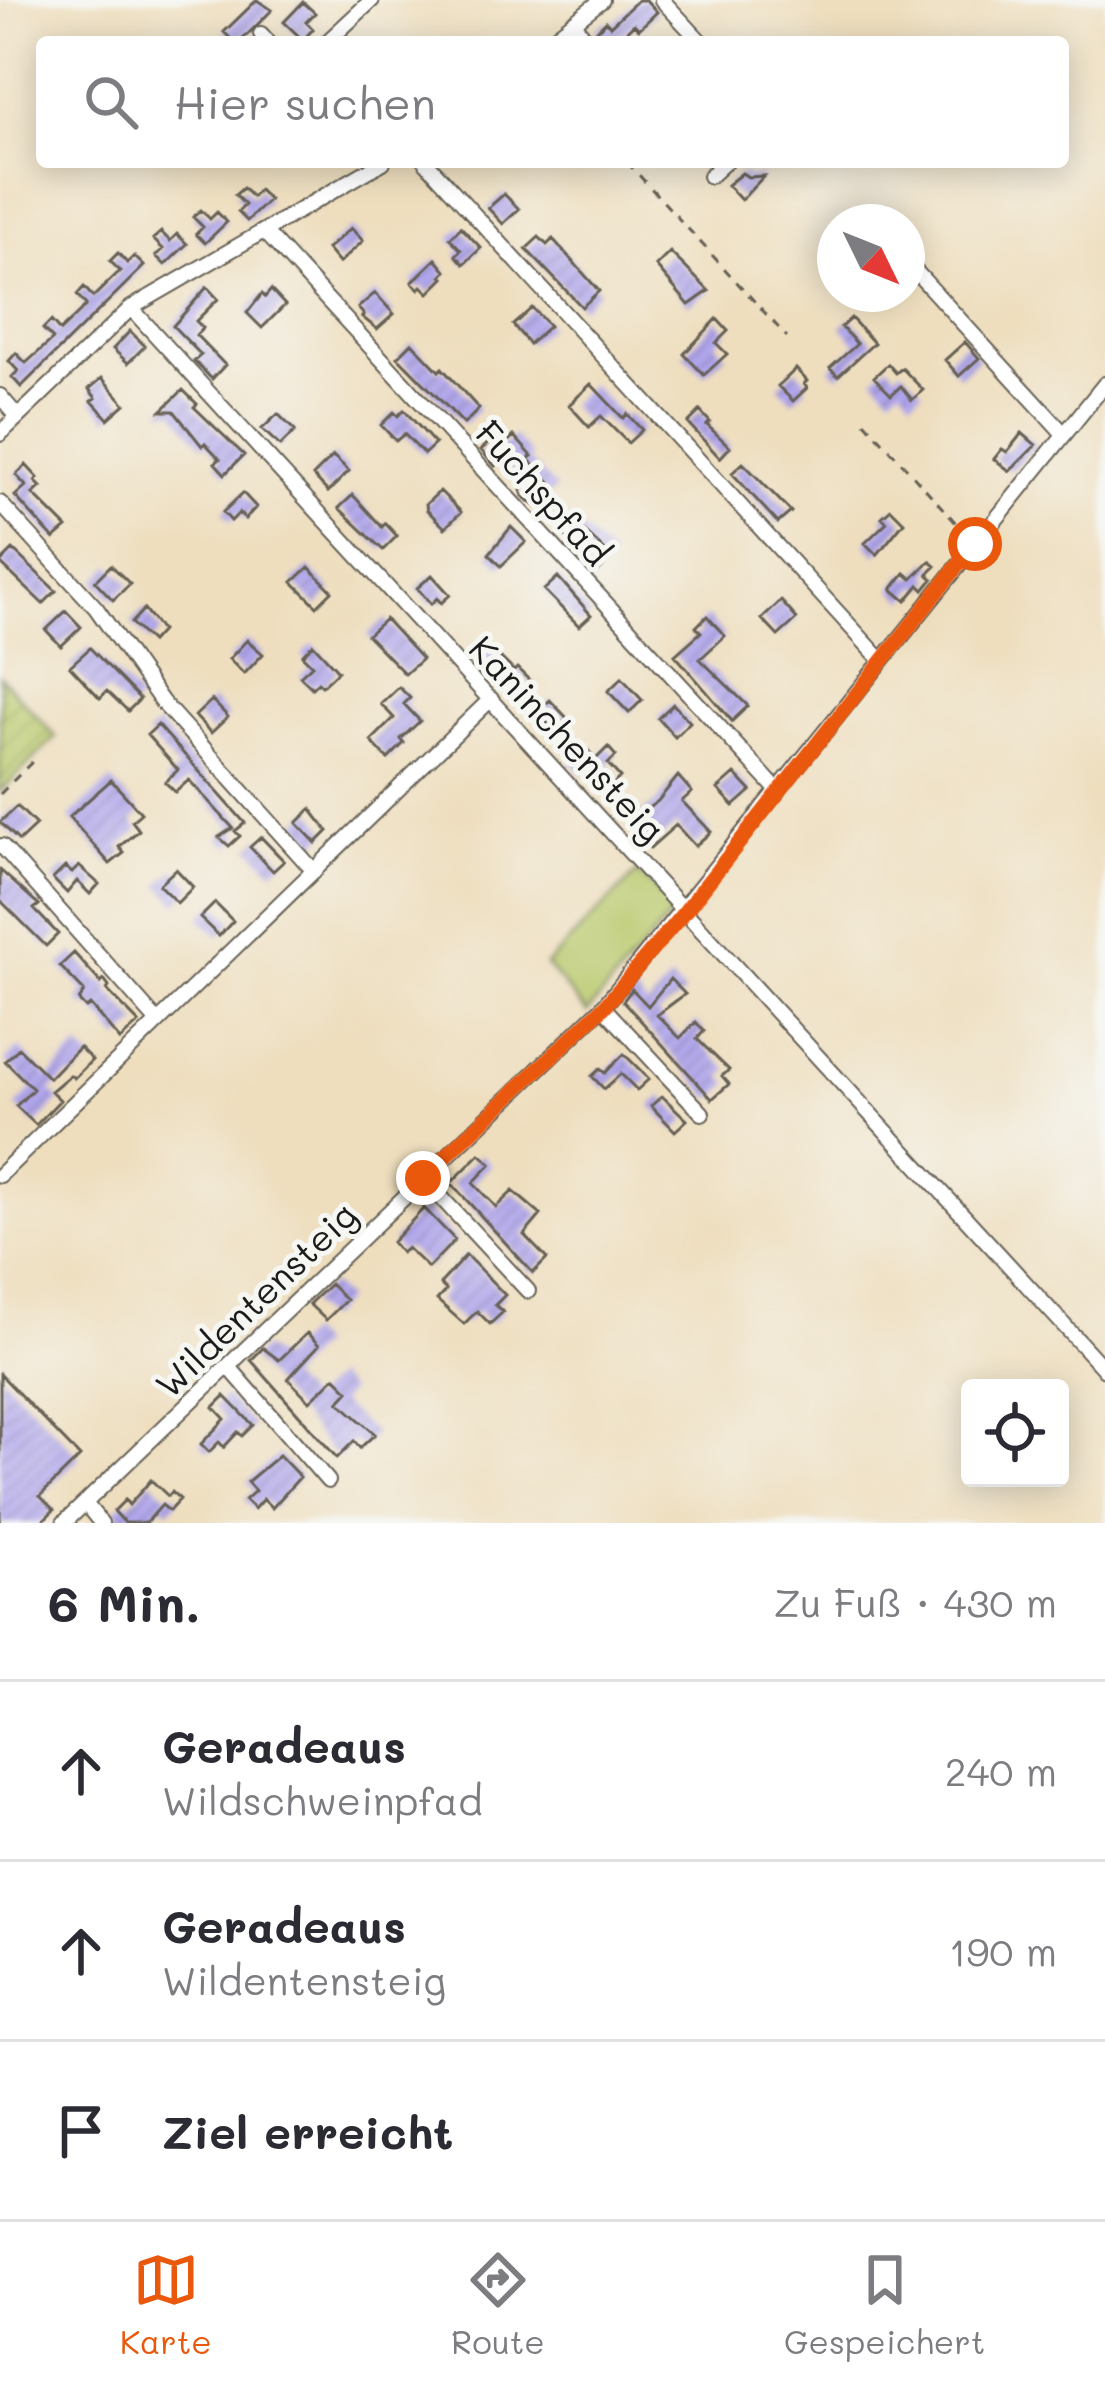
<!DOCTYPE html>
<html lang="de">
<head>
<meta charset="utf-8">
<style>
  :root { --surface:#fff; --page:#f7f7f7; --text:#2b2b33; --muted:#7c7c81; --line:#e1e1e2; --accent:#ea580c }
  body { margin:0; font-family:Mali,sans-serif; background:var(--page); color:var(--text) }
  .controls { position:absolute; right:36px; bottom:36px; display:grid; overflow:hidden; border-radius:12px; box-shadow:0 6px 30px #0003 }
  .controls button { width:108px; height:108px; display:grid; place-items:center; padding:0; border:0; border-bottom:3px solid var(--line); background:var(--surface); color:var(--text); font:60px sans-serif }
  .compass { position:absolute; left:817px; top:204px; width:108px; height:108px; border-radius:50%; background:var(--surface); box-shadow:0 6px 30px #0003; rotate:133deg }
  .stop { position:absolute; width:36px; height:36px; margin:-27px; border:9px solid #ea580c; border-radius:50%; background:#fff }
  .stop.end { background:#ea580c; border-color:#fff; box-shadow:0 3px 12px #0008 }
  .list { margin:0; padding:0; list-style:none }
  h2 { display:flex; justify-content:space-between; align-items:center; height:156px; margin:0; padding:0 48px; font-size:51px }
  h2 small { font-size:39px; font-weight:400; color:var(--muted) }
  .list li { display:grid; grid-template-columns:78px 1fr auto; gap:36px; align-items:center; box-sizing:border-box; height:180px; padding:0 48px; border-top:3px solid var(--line) }
  .list b { display:block; font-size:45px; white-space:nowrap }
  .list p { margin:0; font-size:39px; white-space:nowrap; color:var(--muted) }
  .list em { font-size:39px; font-style:normal; color:var(--muted) }
  .icon { flex:none; width:66px; height:66px; fill:none; stroke:currentColor; stroke-width:2; stroke-linecap:round; stroke-linejoin:round }
  .map { position:relative; flex:none; width:1105px; height:1523px; overflow:hidden }
  .search { position:absolute; background:var(--surface); box-shadow:0 6px 30px #0003; left:36px; right:36px; top:36px; height:132px; display:flex; align-items:center; gap:30px; box-sizing:border-box; padding:0 42px; border-radius:12px; color:var(--muted); font-size:45px }
  .sheet { height:696px; background:var(--surface) }
  nav { display:flex; justify-content:space-around; align-items:center; box-sizing:border-box; height:168px; border-top:3px solid var(--line); background:var(--surface); font-size:33px; color:var(--muted) }
  nav a { display:grid; justify-items:center; gap:6px }
  nav .on { color:var(--accent) }
  .map>svg:first-child { display:block }
  .grass { fill:#b9c96c; stroke:#6a7244; stroke-width:3 }
  .garden { fill:url(#garden-furrows); stroke:#6a7244; stroke-width:3 }
  .building { fill:url(#building-hatch) }
  .lines { fill:none; stroke-linecap:round; stroke-linejoin:round }
  .minor-casing { stroke:#666055; stroke-width:18 }
  .path { stroke:#666055; stroke-width:3; stroke-dasharray:9 9; stroke-linecap:butt }
  .minor { stroke:#fff; stroke-width:14 }
  .route { stroke:#ea580c; stroke-width:15 }
  .labels { text-anchor:middle; dominant-baseline:central; stroke-width:10; stroke-linejoin:round; paint-order:stroke }
  .street-label { font-size:36px; fill:#1c1c1c; stroke:#f6f6f2 }
</style>
</head>
<body>
<div class="map">
<svg width="1105" height="1523" viewBox="0 0 1105 1523">
  <defs>
    <pattern id="garden-furrows" width="10" height="10" patternUnits="userSpaceOnUse" patternTransform="scale(3)"><rect width="10" height="10" fill="#b9c96c"/><path d="M-1 1l2-2M0 10L10 0M9 11l2-2" fill="none" stroke="#9eac5d"/></pattern>
    <pattern id="building-hatch" width="6" height="6" patternUnits="userSpaceOnUse" patternTransform="scale(3)"><rect width="6" height="6" fill="#b0a6eb"/><path d="M-1 1l2-2M0 6l6-6M5 7l2-2" fill="none" stroke="#978ec9"/></pattern>
  </defs>
  <rect width="100%" height="100%" fill="#f6f6f2"/>
  <filter id="ink" filterUnits="userSpaceOnUse"><feTurbulence type="fractalNoise" baseFrequency=".00833" numOctaves="2"/><feDisplacementMap in="SourceGraphic" scale="24" xChannelSelector="R" yChannelSelector="G"/><feConvolveMatrix kernelMatrix="1 2 1 2 8 2 1 2 1" color-interpolation-filters="sRGB"/></filter>
  <filter id="wash" filterUnits="userSpaceOnUse"><feTurbulence type="fractalNoise" baseFrequency=".004" numOctaves="4" result="noise"/><feDisplacementMap in="SourceGraphic" scale="48" xChannelSelector="R" yChannelSelector="G"/><feGaussianBlur stdDeviation="2.7" result="paint"/><feColorMatrix in="noise" values="0 0 0 0 0 0 0 0 0 0 0 0 0 0 0 0 0 1.4 0 .05"/><feComposite in="paint" operator="in"/></filter>
  <g filter="url(#wash)">
    <rect width="100%" height="100%" fill="#eedebe"/>
    <path class="grass" d="M 637,873 L 676,909 L 587,1013 L 546,965 Z"/>
    <path class="garden" d="M 0,676 L 56,737 L 0,792 Z"/>
    <g id="blocks">
      <path class="building" d="M 257,0 L 272,10 L 240,42 L 234,42 L 224,32 Z
        M 638,0 L 646,0 L 657,12 L 639,29 L 634,24 L 615,42 L 600,42 L 595,32 L 606,21 L 610,26 Z
        M 303,2 L 315,13 L 306,22 L 313,29 L 303,40 L 284,22 Z
        M 742,173 L 748,177 L 764,176 L 741,200 L 727,185 Z
        M 243,188 L 252,197 L 259,190 L 269,200 L 247,221 L 238,212 L 245,205 L 235,195 Z
        M 504,194 L 519,209 L 503,224 L 488,208 Z
        M 201,210 L 210,219 L 217,212 L 227,222 L 205,243 L 196,234 L 203,227 L 193,217 Z
        M 461,227 L 481,248 L 464,264 L 456,255 L 461,250 L 450,238 Z
        M 351,228 L 363,241 L 339,263 L 327,249 Z
        M 161,232 L 170,241 L 177,234 L 187,244 L 165,265 L 156,256 L 163,249 L 153,239 Z
        M 539,237 L 547,245 L 553,239 L 599,291 L 582,307 L 526,249 Z
        M 670,252 L 709,291 L 689,305 L 656,266 Z
        M 118,253 L 127,263 L 134,256 L 144,266 L 21,387 L 12,377 L 18,371 L 9,361 L 16,353 L 26,363 L 53,339 L 43,329 L 51,321 L 60,331 L 80,312 L 86,305 L 77,295 L 84,287 L 93,297 L 120,271 L 110,261 Z
        M 436,259 L 446,271 L 442,276 L 444,278 L 429,293 L 422,286 L 419,289 L 412,282 Z
        M 207,287 L 218,299 L 196,321 L 203,328 L 196,335 L 225,365 L 212,379 L 194,361 L 201,355 L 173,326 Z
        M 271,290 L 285,305 L 262,328 L 247,313 L 262,294 L 265,297 Z
        M 375,293 L 394,314 L 377,329 L 362,317 L 364,315 L 358,308 Z
        M 532,308 L 549,326 L 529,344 L 513,325 Z
        M 851,318 L 874,343 L 838,376 L 830,368 L 857,344 L 841,327 Z
        M 717,319 L 728,331 L 716,343 L 727,354 L 704,375 L 684,354 Z
        M 130,331 L 145,346 L 128,363 L 113,349 Z
        M 965,342 L 979,358 L 959,376 L 945,360 Z
        M 412,343 L 439,371 L 442,368 L 479,409 L 464,424 L 398,357 Z
        M 888,364 L 896,373 L 902,368 L 923,390 L 912,400 L 901,386 L 891,395 L 874,377 Z
        M 796,369 L 807,381 L 804,384 L 807,388 L 793,401 L 778,386 Z
        M 102,378 L 125,404 L 108,419 L 92,401 L 96,398 L 89,389 Z
        M 591,384 L 623,418 L 627,414 L 642,430 L 628,443 L 601,416 L 589,427 L 569,405 Z
        M 183,390 L 197,404 L 194,407 L 244,455 L 225,474 L 215,463 L 220,459 L 205,443 L 202,446 L 174,411 L 161,411 Z
        M 404,410 L 435,444 L 424,454 L 404,434 L 396,441 L 381,425 L 394,412 L 398,416 Z
        M 700,411 L 710,422 L 707,425 L 730,447 L 720,458 L 688,423 Z
        M 278,414 L 295,431 L 280,446 L 262,429 Z
        M 1022,433 L 1036,445 L 1010,471 L 994,459 L 1002,449 L 1007,452 Z
        M 514,436 L 532,456 L 528,459 L 556,488 L 537,507 L 523,496 L 521,490 L 526,485 L 502,459 L 495,466 L 481,450 L 494,438 L 502,447 Z
        M 333,456 L 349,471 L 328,492 L 313,476 Z
        M 743,463 L 791,512 L 778,523 L 732,473 Z
        M 26,465 L 38,478 L 35,481 L 41,487 L 33,494 L 67,528 L 54,539 L 15,496 L 26,486 L 16,475 Z
        M 440,491 L 461,512 L 445,528 L 427,510 L 426,504 Z
        M 243,493 L 256,507 L 245,519 L 239,513 L 231,521 L 223,512 Z
        M 353,495 L 382,527 L 385,523 L 397,536 L 383,550 L 339,508 Z
        M 891,509 L 904,522 L 877,555 L 865,543 L 887,522 L 882,517 Z
        M 573,521 L 612,557 L 598,571 L 562,532 Z
        M 511,527 L 526,542 L 501,566 L 489,554 Z
        M 13,550 L 56,591 L 43,604 L 0,563 Z
        M 930,561 L 936,566 L 928,574 L 933,579 L 924,590 L 919,585 L 906,601 L 892,589 L 905,573 L 912,579 Z
        M 111,565 L 130,584 L 113,600 L 95,581 Z
        M 309,567 L 332,591 L 317,606 L 293,582 Z
        M 432,575 L 450,595 L 441,603 L 437,598 L 431,604 L 417,588 Z
        M 558,577 L 591,615 L 579,626 L 544,590 Z
        M 781,601 L 797,619 L 778,636 L 762,619 Z
        M 144,609 L 161,631 L 151,642 L 131,623 Z
        M 66,611 L 81,627 L 61,646 L 46,630 Z
        M 707,616 L 725,636 L 700,659 L 748,706 L 732,721 L 675,655 L 701,632 L 696,627 Z
        M 385,619 L 422,659 L 405,674 L 367,635 Z
        M 247,640 L 263,654 L 244,674 L 229,659 Z
        M 313,644 L 338,671 L 322,686 L 318,682 L 312,688 L 300,676 L 312,665 L 302,655 Z
        M 90,648 L 140,699 L 128,711 L 107,691 L 100,698 L 70,666 Z
        M 491,648 L 514,671 L 517,668 L 530,681 L 517,693 L 496,671 L 491,676 L 477,662 Z
        M 622,678 L 642,700 L 629,713 L 608,691 Z
        M 399,687 L 410,698 L 404,704 L 420,721 L 401,739 L 404,743 L 388,759 L 371,741 L 394,718 L 381,704 Z
        M 212,700 L 228,717 L 211,733 L 195,716 Z
        M 550,700 L 568,719 L 554,731 L 537,712 Z
        M 673,704 L 690,722 L 675,737 L 658,718 Z
        M 158,725 L 245,823 L 235,831 L 240,836 L 229,846 L 219,837 L 233,828 L 189,780 L 175,792 L 165,782 L 178,770 L 147,735 Z
        M 585,747 L 596,759 L 608,747 L 616,756 L 608,764 L 620,777 L 610,788 L 590,768 L 583,775 L 570,761 Z
        M 735,774 L 751,791 L 734,806 L 718,789 Z
        M 678,776 L 692,792 L 682,801 L 711,832 L 695,846 L 676,825 L 650,848 L 628,823 L 658,801 Z
        M 111,780 L 141,813 L 132,821 L 139,830 L 119,847 L 124,853 L 110,864 L 69,817 Z
        M 17,806 L 36,825 L 19,841 L 0,822 Z
        M 311,809 L 328,831 L 316,843 L 297,823 Z
        M 261,837 L 284,861 L 273,871 L 250,847 Z
        M 79,866 L 99,884 L 90,894 L 77,881 L 67,893 L 53,879 L 65,867 L 72,873 Z
        M 176,869 L 193,887 L 177,903 L 159,885 Z
        M 0,870 L 39,905 L 34,909 L 58,934 L 46,946 L 0,900 Z
        M 215,903 L 233,921 L 219,936 L 200,918 Z
        M 74,953 L 101,983 L 104,980 L 109,987 L 107,990 L 139,1023 L 120,1040 L 90,1005 L 86,1008 L 79,1001 L 84,991 L 60,966 Z
        M 670,979 L 685,994 L 657,1015 L 680,1038 L 696,1022 L 704,1031 L 697,1039 L 729,1070 L 722,1076 L 729,1084 L 712,1099 L 623,1001 L 632,989 L 648,1006 Z
        M 79,1047 L 92,1060 L 74,1078 L 70,1075 L 51,1091 L 60,1100 L 36,1125 L 16,1106 L 33,1089 L 5,1061 L 19,1048 L 49,1078 Z
        M 624,1054 L 649,1079 L 637,1090 L 621,1074 L 604,1089 L 592,1076 L 600,1069 L 605,1073 Z
        M 662,1096 L 687,1120 L 675,1131 L 651,1106 Z
        M 480,1154 L 491,1164 L 473,1183 L 496,1207 L 513,1191 L 541,1215 L 524,1235 L 547,1259 L 533,1273 L 451,1183 Z
        M 424,1208 L 455,1240 L 428,1268 L 407,1248 L 401,1253 L 392,1242 Z
        M 466,1255 L 505,1295 L 495,1305 L 503,1312 L 490,1324 L 477,1311 L 464,1324 L 437,1300 L 446,1290 L 440,1284 Z
        M 330,1284 L 346,1300 L 326,1320 L 309,1304 Z
        M 307,1333 L 319,1345 L 288,1379 L 310,1401 L 335,1377 L 349,1391 L 339,1402 L 375,1434 L 360,1448 L 354,1441 L 337,1458 L 251,1360 L 263,1348 L 279,1360 Z
        M 0,1374 L 80,1457 L 40,1496 L 54,1510 L 40,1523 L 0,1523 Z
        M 225,1396 L 253,1425 L 242,1436 L 238,1432 L 224,1447 L 219,1442 L 209,1452 L 201,1444 L 225,1419 L 214,1407 Z
        M 279,1455 L 300,1477 L 272,1508 L 263,1499 L 254,1509 L 245,1500 L 255,1491 L 247,1482 Z
        M 151,1480 L 168,1496 L 172,1492 L 180,1499 L 169,1511 L 162,1505 L 146,1523 L 125,1523 L 114,1511 L 125,1500 L 129,1505 Z"/>
    </g>
  </g>
  <g filter="url(#ink)">
    <use href="#blocks" fill-opacity="0" stroke="#666055" stroke-width="3"/>
    <g class="lines">
      <g class="minor-casing">
        <path id="minor" d="M 662,0 L 701,42
          M 572,23 L 589,42
          M 261,34 L 268,42
          M 327,42 L 372,0
          M 548,42 L 602,0
          M 426,162 L 882,661
          M 710,176 L 725,162
          M 266,233 L 778,791
          M 907,262 L 1064,434
          M 131,308 L 1105,1370
          M 0,396 L 18,417
          M 0,434 L 131,308 L 383,162
          M 0,503 L 96,608 L 162,702 L 314,871
          M 2,846 L 158,1022
          M 603,1007 L 702,1113
          M 0,1175 L 491,699
          M 423,1178 L 528,1291
          M 229,1367 L 328,1481
          M 85,1503 L 101,1523
          M 64,1523 L 603,1007 L 1105,384"/>
      </g>
      <path class="path" d="M 627,162 L 787,337
        M 865,422 L 965,533
        M 0,794 L 32,762"/>
      <use href="#minor" class="minor"/>
    </g>
  </g>
  <g class="lines" filter="url(#ink)">
    <path class="route" d="M 423,1178 L 604,1007 L 686,910 L 975,544"/>
  </g>
  <g class="labels">
    <g class="street-label">
      <text transform="translate(544 492) rotate(48)">Fuchspfad</text>
      <text transform="translate(568 738) rotate(47)">Kaninchensteig</text>
      <text transform="translate(255 1299) rotate(-44)">Wildentensteig</text>
    </g>
  </g>
</svg>
<div class="controls">
<button><svg class="icon" aria-label="locate" viewBox="0 0 24 24"><circle cx="12" cy="12" r="6"/><path d="M12 2v4M12 18v4M2 12h4M18 12h4"/></svg></button>
</div>
<svg class="compass" viewBox="-18 -18 36 36"><path d="M0-13l5 13h-10z" fill="#e53935"/><path d="M0 13l5-13h-10z" fill="#7c7c81"/></svg>
<div class="stop" style="left:975px;top:544px"></div>
<div class="stop end" style="left:423px;top:1178px"></div>
<div class="search"><svg class="icon" aria-label="search" viewBox="0 0 24 24"><circle cx="10" cy="10" r="6"/><path d="M15 15l6 6"/></svg>Hier suchen</div>
</div>
<section class="sheet">
<h2>6 Min.<small>Zu Fuß · 430 m</small></h2>
<ul class="list">
<li><svg class="icon" aria-label="ahead" viewBox="0 0 24 24"><path d="M12 20V5M6 11l6-6 6 6"/></svg><div><b>Geradeaus</b><p>Wildschweinpfad</p></div><em>240 m</em></li>
<li><svg class="icon" aria-label="ahead" viewBox="0 0 24 24"><path d="M12 20V5M6 11l6-6 6 6"/></svg><div><b>Geradeaus</b><p>Wildentensteig</p></div><em>190 m</em></li>
<li><svg class="icon" aria-label="arrive" viewBox="0 0 24 24"><path d="M6 21V4h12l-3 4 3 4H6"/></svg><div><b>Ziel erreicht</b></div></li>
</ul>
</section>
<nav>
<a class="on"><svg class="icon" aria-label="map" viewBox="0 0 24 24"><path d="M3 6l6-2 6 2 6-2v14l-6 2-6-2-6 2zM9 4v14M15 6v14"/></svg>Karte</a>
<a><svg class="icon" aria-label="directions" viewBox="0 0 24 24"><path d="M12 3l9 9-9 9-9-9zM9 14v-3h6M13 9l2 2-2 2"/></svg>Route</a>
<a><svg class="icon" aria-label="saved" viewBox="0 0 24 24"><path d="M7 4h10v16l-5-4-5 4z"/></svg>Gespeichert</a>
</nav>
</body>
</html>
